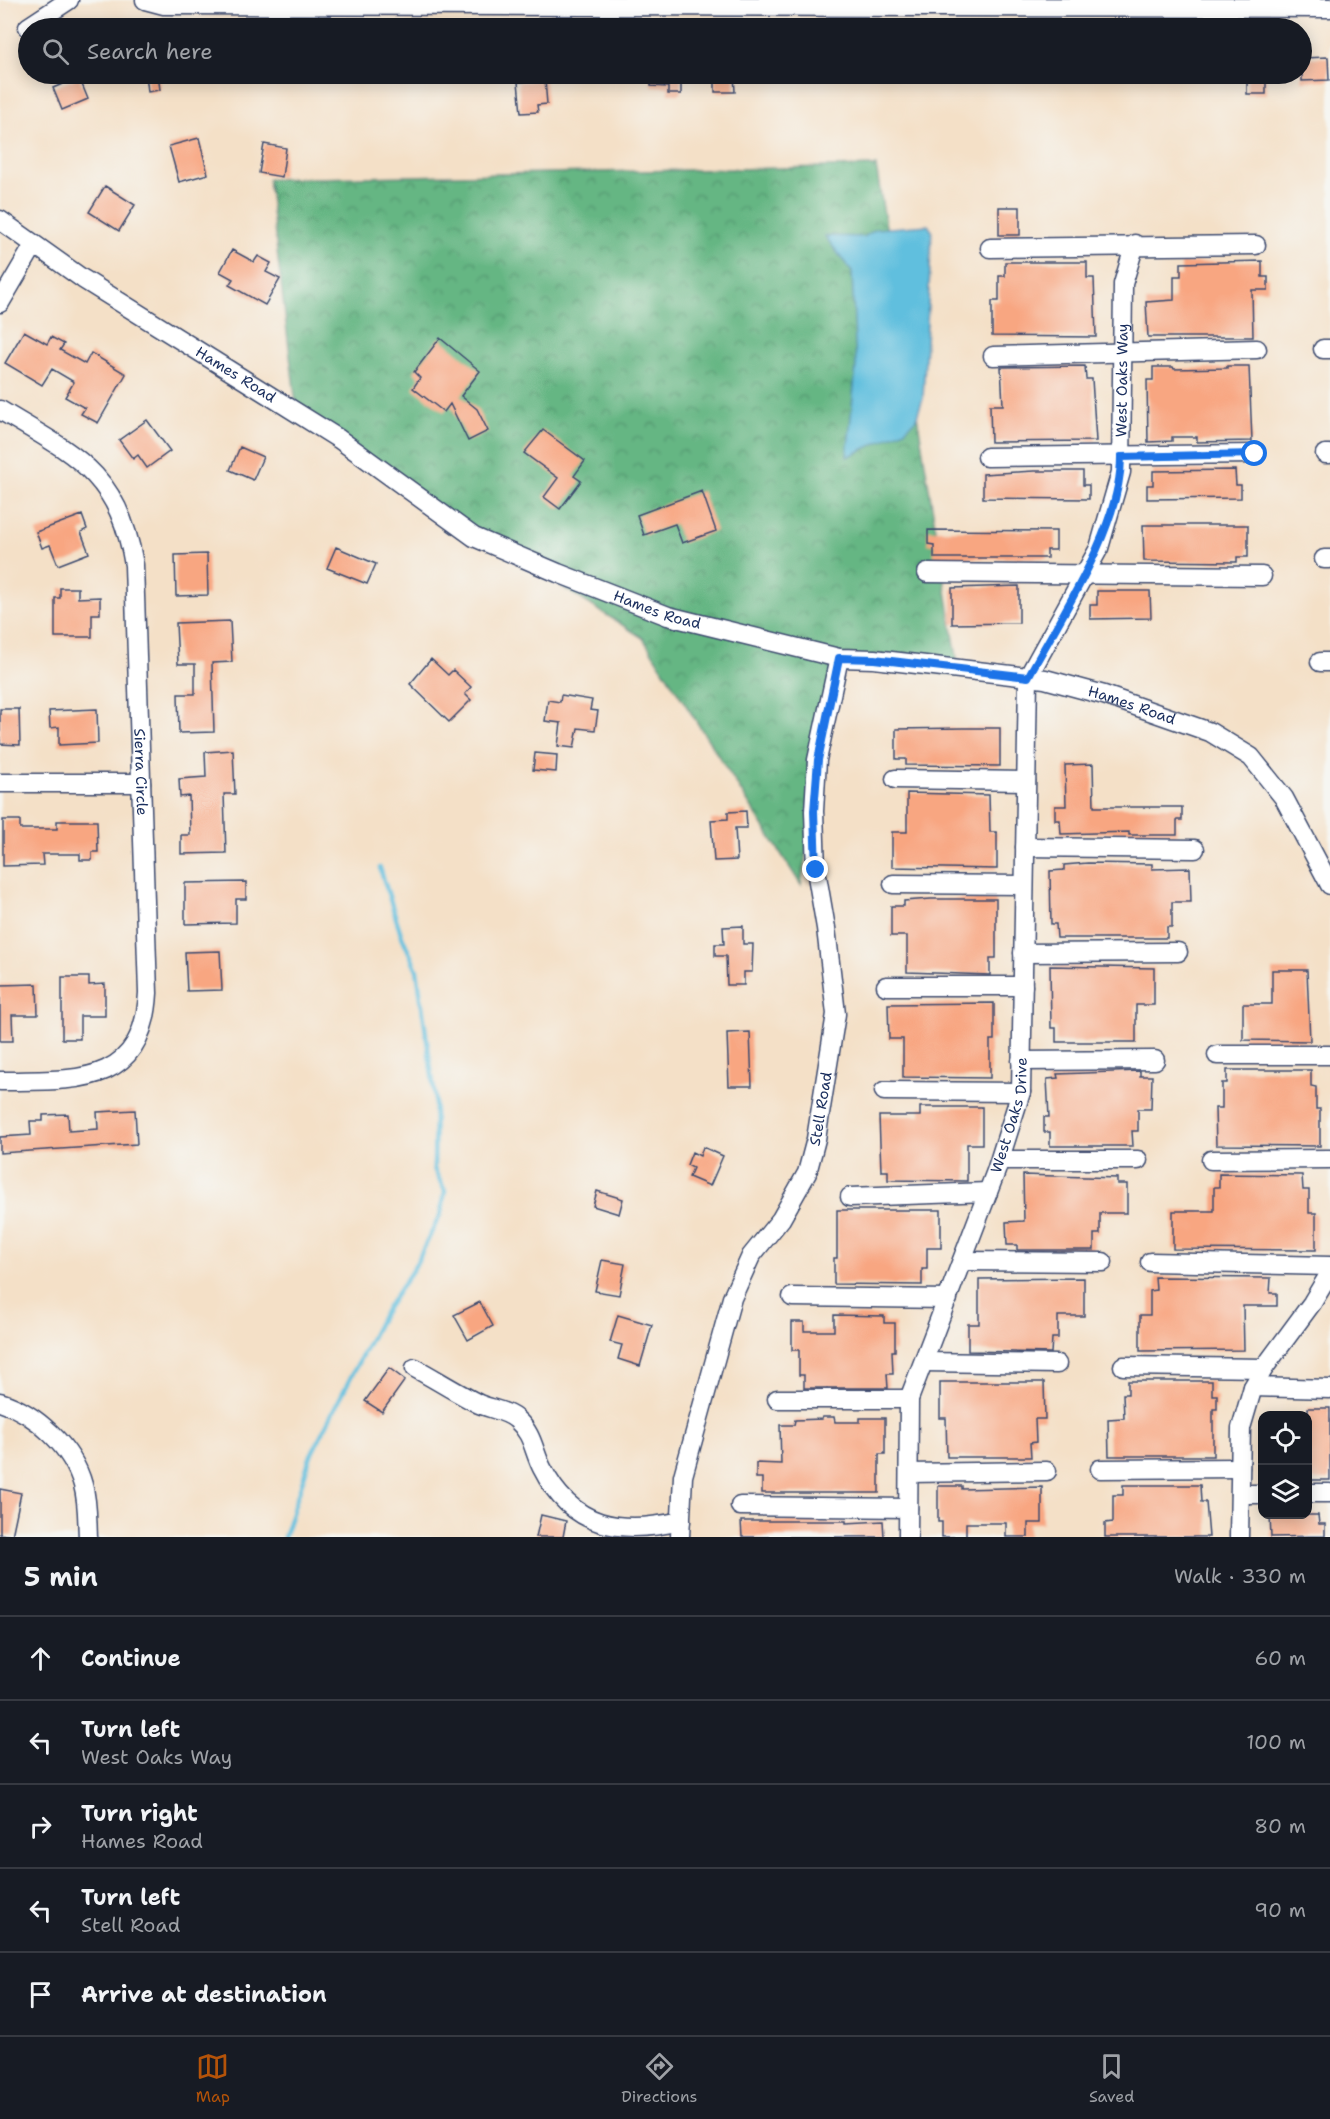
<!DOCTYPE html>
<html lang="en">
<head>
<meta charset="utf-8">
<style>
  :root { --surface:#171b24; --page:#20242c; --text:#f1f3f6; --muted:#9ea1a6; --line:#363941; --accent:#b45309 }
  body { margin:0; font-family:"Shantell Sans",sans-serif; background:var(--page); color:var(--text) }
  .controls { position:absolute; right:18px; bottom:18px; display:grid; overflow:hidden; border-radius:12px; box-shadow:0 3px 15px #0003 }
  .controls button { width:54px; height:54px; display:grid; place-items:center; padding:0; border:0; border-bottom:2px solid var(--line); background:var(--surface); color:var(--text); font:30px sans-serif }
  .stop { position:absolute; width:18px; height:18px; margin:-14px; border:4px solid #1a73e8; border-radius:50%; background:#fff }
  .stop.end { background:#1a73e8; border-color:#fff; box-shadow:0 2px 6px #0008 }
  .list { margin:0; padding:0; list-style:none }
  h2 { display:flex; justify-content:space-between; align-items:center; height:78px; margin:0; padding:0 24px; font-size:26px }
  h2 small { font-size:20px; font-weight:400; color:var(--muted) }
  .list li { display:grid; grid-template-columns:39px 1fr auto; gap:18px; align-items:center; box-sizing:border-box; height:84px; padding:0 24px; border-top:2px solid var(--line) }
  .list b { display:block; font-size:22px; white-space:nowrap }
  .list p { margin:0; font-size:20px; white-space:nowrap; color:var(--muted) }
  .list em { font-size:20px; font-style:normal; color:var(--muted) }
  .icon { flex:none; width:33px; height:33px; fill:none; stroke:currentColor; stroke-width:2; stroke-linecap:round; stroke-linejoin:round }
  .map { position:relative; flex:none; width:1330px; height:1537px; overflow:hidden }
  .search { position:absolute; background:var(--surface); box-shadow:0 3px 15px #0003; left:18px; right:18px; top:18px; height:66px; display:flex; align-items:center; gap:15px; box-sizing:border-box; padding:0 21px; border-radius:33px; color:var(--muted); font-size:22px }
  .sheet { height:498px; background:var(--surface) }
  nav { display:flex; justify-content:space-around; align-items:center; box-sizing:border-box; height:84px; border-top:2px solid var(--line); background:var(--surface); font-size:16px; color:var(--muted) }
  nav a { display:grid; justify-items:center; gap:3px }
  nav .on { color:var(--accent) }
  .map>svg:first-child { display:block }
  .forest { fill:url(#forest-crowns); stroke:#407270; stroke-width:1.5 }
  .water { fill:#60bfde; stroke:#3e779e; stroke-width:1.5 }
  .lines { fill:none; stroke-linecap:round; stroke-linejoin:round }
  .stream { stroke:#60bfde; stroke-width:4.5 }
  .building { fill:#f8a681 }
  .minor-casing { stroke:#3c4a6e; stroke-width:21 }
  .minor { stroke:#fff; stroke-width:18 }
  .route { stroke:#1a73e8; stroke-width:8 }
  .labels { text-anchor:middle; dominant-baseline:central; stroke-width:4.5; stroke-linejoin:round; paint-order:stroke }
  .street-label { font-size:15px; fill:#1b2f5e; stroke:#f6f6f2 }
</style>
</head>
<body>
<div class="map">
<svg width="1330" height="1537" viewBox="0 0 1330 1537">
  <defs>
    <pattern id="forest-crowns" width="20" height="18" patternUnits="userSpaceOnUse" patternTransform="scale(1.5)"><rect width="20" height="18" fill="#65b683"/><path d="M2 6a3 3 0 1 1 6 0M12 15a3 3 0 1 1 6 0" fill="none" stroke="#52946e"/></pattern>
  </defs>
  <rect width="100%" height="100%" fill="#f6f6f2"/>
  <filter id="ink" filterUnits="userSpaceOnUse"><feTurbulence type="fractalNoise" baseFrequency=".0167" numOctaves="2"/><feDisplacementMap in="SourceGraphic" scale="12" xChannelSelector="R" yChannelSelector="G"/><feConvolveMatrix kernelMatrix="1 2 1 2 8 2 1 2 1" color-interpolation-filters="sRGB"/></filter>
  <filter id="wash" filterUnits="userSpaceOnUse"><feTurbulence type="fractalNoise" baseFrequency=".008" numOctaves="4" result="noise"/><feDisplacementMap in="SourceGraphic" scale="24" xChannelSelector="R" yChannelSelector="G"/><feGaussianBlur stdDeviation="1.35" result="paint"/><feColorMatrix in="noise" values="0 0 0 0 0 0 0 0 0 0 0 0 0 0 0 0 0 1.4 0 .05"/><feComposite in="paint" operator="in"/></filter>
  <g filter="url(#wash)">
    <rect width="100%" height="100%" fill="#f4e0c7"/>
    <path class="forest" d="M 876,166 L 960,676 L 836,662 L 801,885 L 643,638 L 298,420 L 268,179 Z"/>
    <path class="water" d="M 928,225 L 932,231 L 923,398 L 916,419 L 905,430 L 847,457 L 856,366 L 852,272 L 825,236 L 864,237 L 876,229 Z"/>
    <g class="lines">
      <path class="stream" d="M 284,1537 L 311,1455 L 382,1316 L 415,1266 L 441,1213 L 445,1191 L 434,1169 L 435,1097 L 417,970 L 401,934 L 380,868"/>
    </g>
    <g id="blocks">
      <path class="building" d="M 1328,57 L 1329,80 L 1302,81 L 1302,58 Z
        M 146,74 L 158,74 L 160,90 L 148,92 Z
        M 651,74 L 681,74 L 681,94 L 668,94 L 668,87 L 651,86 Z
        M 715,74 L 734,74 L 735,92 L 715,92 Z
        M 1247,74 L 1266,74 L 1266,94 L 1247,94 Z
        M 79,77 L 88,99 L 62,110 L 53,88 Z
        M 545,80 L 547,104 L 537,105 L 538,112 L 521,113 L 518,82 Z
        M 199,138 L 208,174 L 179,182 L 169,146 Z
        M 264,144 L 286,148 L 282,177 L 259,173 Z
        M 105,186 L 135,205 L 119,231 L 89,212 Z
        M 999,207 L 1020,207 L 1020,235 L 999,235 Z
        M 232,250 L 254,262 L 258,256 L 271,263 L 266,272 L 280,279 L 265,305 L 229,285 L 233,279 L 220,272 Z
        M 1262,261 L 1262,277 L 1268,277 L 1268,290 L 1252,290 L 1253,337 L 1148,337 L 1146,302 L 1174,300 L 1174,276 L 1181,276 L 1181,263 Z
        M 1005,262 L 1087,262 L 1087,278 L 1094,278 L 1096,337 L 992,336 L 992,301 L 999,301 L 999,276 L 1005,276 Z
        M 24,331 L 47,344 L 51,337 L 64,344 L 60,350 L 85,364 L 91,353 L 126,374 L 98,423 L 81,414 L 85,408 L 65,397 L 74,382 L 52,369 L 42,385 L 5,363 Z
        M 440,338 L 480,371 L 461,396 L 477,409 L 488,431 L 468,441 L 450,404 L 444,412 L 413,388 L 420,378 L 414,372 Z
        M 1085,366 L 1086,379 L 1092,379 L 1096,441 L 991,442 L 990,405 L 1003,405 L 1001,367 Z
        M 1227,366 L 1249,366 L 1252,441 L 1197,442 L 1197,437 L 1172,437 L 1172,441 L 1148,442 L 1147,380 L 1153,380 L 1153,367 L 1173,367 L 1174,369 L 1227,368 Z
        M 147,420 L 170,451 L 147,468 L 138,455 L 133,459 L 119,440 Z
        M 543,430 L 585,461 L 574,476 L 581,481 L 560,509 L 544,497 L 558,478 L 524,453 Z
        M 240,447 L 263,457 L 253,480 L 230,470 Z
        M 1235,470 L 1236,485 L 1241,485 L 1241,498 L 1147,499 L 1147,485 L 1153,485 L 1153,471 Z
        M 1034,471 L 1083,471 L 1083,485 L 1089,485 L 1089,499 L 983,498 L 983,474 Z
        M 702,491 L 716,531 L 682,543 L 675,524 L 644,535 L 637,515 Z
        M 82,515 L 87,529 L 81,532 L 89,553 L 58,565 L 50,545 L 42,548 L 36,532 Z
        M 1143,525 L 1248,525 L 1248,557 L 1237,557 L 1237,562 L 1144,561 Z
        M 928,530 L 1056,531 L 1056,550 L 1047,550 L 1047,558 L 934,558 L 934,545 L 928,544 Z
        M 336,547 L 376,564 L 367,584 L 327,568 Z
        M 207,554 L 208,595 L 176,596 L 175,555 Z
        M 1019,586 L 1019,623 L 952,624 L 952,588 Z
        M 60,588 L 78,588 L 78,598 L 100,597 L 100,614 L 92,614 L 92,637 L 55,637 L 55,598 L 60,598 Z
        M 1097,591 L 1150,591 L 1151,618 L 1090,619 L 1090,605 L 1097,605 Z
        M 230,621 L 232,662 L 212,663 L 214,732 L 179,733 L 178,694 L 195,694 L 195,664 L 178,664 L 176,623 Z
        M 431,659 L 448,675 L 453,670 L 471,687 L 465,694 L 471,700 L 449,722 L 410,684 Z
        M 561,695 L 592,700 L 590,710 L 598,711 L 595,730 L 578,728 L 574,748 L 558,746 L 561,723 L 545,721 L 548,700 L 560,702 Z
        M 0,709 L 19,709 L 20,745 L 0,744 Z
        M 97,709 L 98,743 L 59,745 L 59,727 L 50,728 L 49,711 Z
        M 963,728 L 1000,728 L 1000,766 L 906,765 L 906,759 L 896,759 L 896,729 Z
        M 233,750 L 235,794 L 224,794 L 226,853 L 181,854 L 181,835 L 190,835 L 189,796 L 180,797 L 179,779 L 206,777 L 205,752 Z
        M 535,753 L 557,755 L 556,772 L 533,770 Z
        M 1093,764 L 1094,807 L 1182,807 L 1182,820 L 1177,820 L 1177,835 L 1129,835 L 1129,832 L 1061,834 L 1060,820 L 1055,820 L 1055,806 L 1066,806 L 1065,765 Z
        M 907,793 L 989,795 L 990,832 L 997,832 L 997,869 L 892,867 L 892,832 L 907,832 Z
        M 746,811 L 747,828 L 735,828 L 737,860 L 714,861 L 711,820 L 728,819 L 728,812 Z
        M 3,820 L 20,820 L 20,829 L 57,829 L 57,821 L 97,821 L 98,852 L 92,852 L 92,860 L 80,860 L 80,854 L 42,854 L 43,865 L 3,866 Z
        M 1088,863 L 1152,864 L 1152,869 L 1190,868 L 1191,902 L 1172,902 L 1172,927 L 1167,927 L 1167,938 L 1057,938 L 1056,924 L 1051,924 L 1050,871 L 1064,870 L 1064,865 Z
        M 246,882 L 246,899 L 236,899 L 236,923 L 185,924 L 185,883 Z
        M 931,899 L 996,899 L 996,958 L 990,958 L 990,975 L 907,972 L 907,936 L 891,936 L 891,906 L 904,906 L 904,901 Z
        M 743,926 L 743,944 L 753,944 L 752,972 L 744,972 L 744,985 L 727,985 L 726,956 L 715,956 L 715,944 L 724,944 L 723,927 Z
        M 220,951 L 222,990 L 187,991 L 185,952 Z
        M 1050,966 L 1154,968 L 1154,1005 L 1136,1005 L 1136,1042 L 1056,1042 L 1056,1028 L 1051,1028 Z
        M 1272,970 L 1307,970 L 1310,1041 L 1243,1040 L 1243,1004 L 1272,1004 Z
        M 62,977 L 89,977 L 89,985 L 105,984 L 105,1016 L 80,1016 L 80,1039 L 62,1039 Z
        M 37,984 L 38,1015 L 12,1015 L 13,1041 L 0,1041 L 0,985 Z
        M 994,1003 L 994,1040 L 990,1040 L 990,1078 L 903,1077 L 903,1039 L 889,1039 L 888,1004 Z
        M 750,1032 L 752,1086 L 729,1086 L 727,1033 Z
        M 1227,1070 L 1311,1070 L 1311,1086 L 1316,1087 L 1316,1109 L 1320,1109 L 1320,1146 L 1216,1145 L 1215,1108 L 1222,1108 L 1222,1083 L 1227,1083 Z
        M 1140,1071 L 1140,1076 L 1152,1076 L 1151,1109 L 1138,1109 L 1138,1131 L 1132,1131 L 1133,1146 L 1050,1146 L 1050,1132 L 1044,1132 L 1044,1117 L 1049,1117 L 1047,1079 L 1058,1078 L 1057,1074 Z
        M 920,1107 L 982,1107 L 982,1144 L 967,1144 L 967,1181 L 888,1180 L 888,1171 L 881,1171 L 879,1116 L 920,1116 Z
        M 135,1110 L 137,1144 L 0,1153 L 0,1137 L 31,1135 L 30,1121 L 43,1121 L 43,1115 L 68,1114 L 69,1131 L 98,1129 L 97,1112 Z
        M 703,1147 L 723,1156 L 710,1186 L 689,1177 L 693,1168 L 687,1165 L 692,1152 L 700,1156 Z
        M 1219,1174 L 1302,1175 L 1303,1190 L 1309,1190 L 1309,1213 L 1316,1213 L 1316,1250 L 1173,1249 L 1173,1211 L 1214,1211 L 1214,1187 L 1219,1187 Z
        M 1023,1175 L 1117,1178 L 1117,1184 L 1127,1184 L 1127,1213 L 1100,1213 L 1100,1234 L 1094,1234 L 1094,1250 L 1017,1250 L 1017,1245 L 1007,1245 L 1006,1222 L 1024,1221 Z
        M 597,1191 L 623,1199 L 619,1214 L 593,1206 Z
        M 837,1210 L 941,1210 L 941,1248 L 927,1248 L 927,1269 L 922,1269 L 922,1285 L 834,1284 L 834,1258 L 837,1258 Z
        M 602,1260 L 625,1264 L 619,1295 L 595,1291 Z
        M 1155,1277 L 1271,1278 L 1270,1293 L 1277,1293 L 1277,1306 L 1243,1306 L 1244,1350 L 1140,1351 L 1140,1315 L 1150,1315 L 1150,1291 L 1156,1290 Z
        M 1084,1278 L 1084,1316 L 1058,1316 L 1058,1338 L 1052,1338 L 1051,1353 L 968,1351 L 968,1324 L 979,1324 L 979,1279 Z
        M 480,1302 L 493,1326 L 468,1340 L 454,1315 Z
        M 618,1315 L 652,1325 L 640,1366 L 618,1359 L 622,1345 L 610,1342 Z
        M 834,1315 L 884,1316 L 884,1323 L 895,1323 L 895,1351 L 892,1351 L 893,1374 L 887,1374 L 888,1388 L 804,1388 L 804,1375 L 799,1375 L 799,1350 L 792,1350 L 792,1322 L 804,1322 L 804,1331 L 834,1331 Z
        M 389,1368 L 405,1380 L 382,1412 L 365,1401 Z
        M 1128,1381 L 1212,1381 L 1212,1395 L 1217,1395 L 1217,1409 L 1213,1409 L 1213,1456 L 1109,1456 L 1108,1419 L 1124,1418 L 1123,1394 L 1128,1394 Z
        M 940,1382 L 1044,1382 L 1045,1419 L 1035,1419 L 1036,1442 L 1030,1443 L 1031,1457 L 947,1457 L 946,1418 L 940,1418 Z
        M 1308,1408 L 1330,1408 L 1330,1480 L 1310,1480 Z
        M 822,1417 L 834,1417 L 835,1422 L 860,1422 L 860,1418 L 885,1418 L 885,1454 L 879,1454 L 879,1493 L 762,1493 L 762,1478 L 756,1478 L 756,1463 L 781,1464 L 780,1425 L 794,1425 L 795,1420 L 822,1419 Z
        M 1123,1485 L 1200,1485 L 1201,1502 L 1206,1502 L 1209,1537 L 1105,1537 L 1105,1523 L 1113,1522 L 1113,1495 L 1123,1495 Z
        M 938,1486 L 962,1486 L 962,1489 L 1042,1487 L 1042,1523 L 1028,1523 L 1028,1537 L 1006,1537 L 1006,1523 L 966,1523 L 966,1537 L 942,1537 L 942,1522 L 938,1522 Z
        M 0,1489 L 21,1493 L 12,1536 L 0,1534 Z
        M 541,1515 L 566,1521 L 563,1537 L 536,1537 Z
        M 1270,1515 L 1318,1515 L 1319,1524 L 1325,1524 L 1325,1536 L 1271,1537 Z
        M 741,1521 L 846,1521 L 846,1523 L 883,1521 L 884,1537 L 742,1537 Z"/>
    </g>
  </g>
  <g filter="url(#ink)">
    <use href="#blocks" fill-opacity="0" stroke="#3c4a6e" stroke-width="1.5"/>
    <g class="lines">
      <g class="minor-casing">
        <g id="minor">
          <path d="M 145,0 L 164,5 L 1330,8"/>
          <path d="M 28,27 L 69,0"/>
          <path id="s1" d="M 0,220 L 83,279 L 339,439 L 474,537 L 558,573 L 668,616 L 839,658 L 874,659 L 1045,679 L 1104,695 L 1210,732 L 1251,757 L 1284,798 L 1330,885"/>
          <path d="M 990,248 L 1256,245"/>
          <path d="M 0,303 L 34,245"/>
          <path d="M 1323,349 L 1330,349"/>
          <path d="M 993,356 L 1257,349"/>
          <path id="s2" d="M 0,410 C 73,454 119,472 134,565 L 148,993 C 143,1088 74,1080 0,1081"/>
          <path d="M 1325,454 L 1330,454"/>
          <path d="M 987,457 L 1255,454"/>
          <path d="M 1324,559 L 1330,559"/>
          <path d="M 927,573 L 1262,576"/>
          <path d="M 1320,662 L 1330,662"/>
          <path d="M 895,779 L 1026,781"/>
          <path d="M 0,783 L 141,783"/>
          <path d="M 1025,847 L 1195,849"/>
          <path d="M 893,884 L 1024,885"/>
          <path d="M 1023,953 L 1178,952"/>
          <path d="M 886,986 L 1023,986"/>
          <path d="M 1217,1055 L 1330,1055"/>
          <path d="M 1021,1061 L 1155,1060"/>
          <path d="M 884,1091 L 1021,1092"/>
          <path d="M 1000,1160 L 1138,1160"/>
          <path d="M 1211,1160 L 1330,1159"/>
          <path d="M 850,1197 L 988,1192"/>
          <path d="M 962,1261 L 1103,1262"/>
          <path d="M 1150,1262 L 1330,1266"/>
          <path d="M 792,1297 L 948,1299"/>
          <path d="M 924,1362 L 1057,1364"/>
          <path d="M 1123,1366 L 1264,1368"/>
          <path d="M 415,1368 C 437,1380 457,1393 479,1404 C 491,1409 508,1411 517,1420 C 533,1434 533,1450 542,1468 C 572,1528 620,1535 681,1521"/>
          <path d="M 1253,1387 L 1330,1389"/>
          <path d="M 777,1399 L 909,1399"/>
          <path d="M 0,1402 C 36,1413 73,1448 83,1485 C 88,1502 87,1520 88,1537"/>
          <path d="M 1100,1469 L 1240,1468"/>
          <path d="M 909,1473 L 1047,1471"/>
          <path d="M 1308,1493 L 1330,1493"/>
          <path d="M 1240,1494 L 1262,1494"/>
          <path d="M 740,1506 L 908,1508"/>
          <path id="s3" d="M 680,1537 L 683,1476 L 732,1298 L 751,1256 L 781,1219 L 807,1173 L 816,1139 L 836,1014 L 826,928 L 816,870 L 814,811 L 817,760 L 839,658"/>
          <path id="s4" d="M 908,1537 L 909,1399 L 996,1171 L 1021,1092 L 1028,677 L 1099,548 L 1121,472 L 1123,284 L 1135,244"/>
          <path d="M 1239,1537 L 1241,1428 L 1253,1387 L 1264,1368 L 1312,1303 L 1330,1273"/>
        </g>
      </g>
      <use href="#minor" class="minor"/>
    </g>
  </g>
  <g class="lines" filter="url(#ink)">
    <path class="route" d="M 816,870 L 814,811 L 818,760 L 839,658 L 874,659 L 1028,677 C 1061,616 1121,527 1121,457 L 1255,454"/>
  </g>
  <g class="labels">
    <g class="street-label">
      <text stroke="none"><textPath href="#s1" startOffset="282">Hames Road</textPath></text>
      <text stroke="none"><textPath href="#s4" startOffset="1198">West Oaks Way</textPath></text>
      <text stroke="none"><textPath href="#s1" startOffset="768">Hames Road</textPath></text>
      <text stroke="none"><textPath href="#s1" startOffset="1254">Hames Road</textPath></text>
      <text stroke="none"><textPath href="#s2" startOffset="422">Sierra Circle</textPath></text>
      <text stroke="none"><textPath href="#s3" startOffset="458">Stell Road</textPath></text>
      <text stroke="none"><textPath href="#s4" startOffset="440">West Oaks Drive</textPath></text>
    </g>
  </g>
</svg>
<div class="controls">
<button><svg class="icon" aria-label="locate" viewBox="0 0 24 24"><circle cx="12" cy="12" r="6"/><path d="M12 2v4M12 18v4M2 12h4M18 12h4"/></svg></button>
<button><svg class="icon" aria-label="layers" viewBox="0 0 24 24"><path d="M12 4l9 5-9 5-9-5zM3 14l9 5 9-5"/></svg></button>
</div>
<div class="stop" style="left:1255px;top:454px"></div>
<div class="stop end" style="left:816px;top:870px"></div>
<div class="search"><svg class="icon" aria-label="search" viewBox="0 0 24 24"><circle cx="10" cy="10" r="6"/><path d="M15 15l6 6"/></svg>Search here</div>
</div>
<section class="sheet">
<h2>5 min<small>Walk · 330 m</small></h2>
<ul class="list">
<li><svg class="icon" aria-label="ahead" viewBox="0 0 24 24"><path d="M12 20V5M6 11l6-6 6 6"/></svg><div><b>Continue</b></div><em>60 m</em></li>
<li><svg class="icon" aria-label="left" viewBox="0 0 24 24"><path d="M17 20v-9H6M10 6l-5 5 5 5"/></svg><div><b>Turn left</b><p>West Oaks Way</p></div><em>100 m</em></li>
<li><svg class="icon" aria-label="right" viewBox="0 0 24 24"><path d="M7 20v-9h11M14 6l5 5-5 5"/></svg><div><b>Turn right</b><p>Hames Road</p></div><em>80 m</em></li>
<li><svg class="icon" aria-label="left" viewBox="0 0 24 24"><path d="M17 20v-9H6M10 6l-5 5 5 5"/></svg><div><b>Turn left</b><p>Stell Road</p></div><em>90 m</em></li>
<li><svg class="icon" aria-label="arrive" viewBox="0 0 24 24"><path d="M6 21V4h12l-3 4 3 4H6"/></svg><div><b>Arrive at destination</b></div></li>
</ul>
</section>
<nav>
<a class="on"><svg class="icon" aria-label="map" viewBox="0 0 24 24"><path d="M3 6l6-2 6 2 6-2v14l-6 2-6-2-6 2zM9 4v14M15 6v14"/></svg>Map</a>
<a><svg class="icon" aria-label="directions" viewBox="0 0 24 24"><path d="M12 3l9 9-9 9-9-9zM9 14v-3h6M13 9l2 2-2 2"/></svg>Directions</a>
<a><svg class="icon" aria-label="saved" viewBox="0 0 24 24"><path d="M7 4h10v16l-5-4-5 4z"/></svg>Saved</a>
</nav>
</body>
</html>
